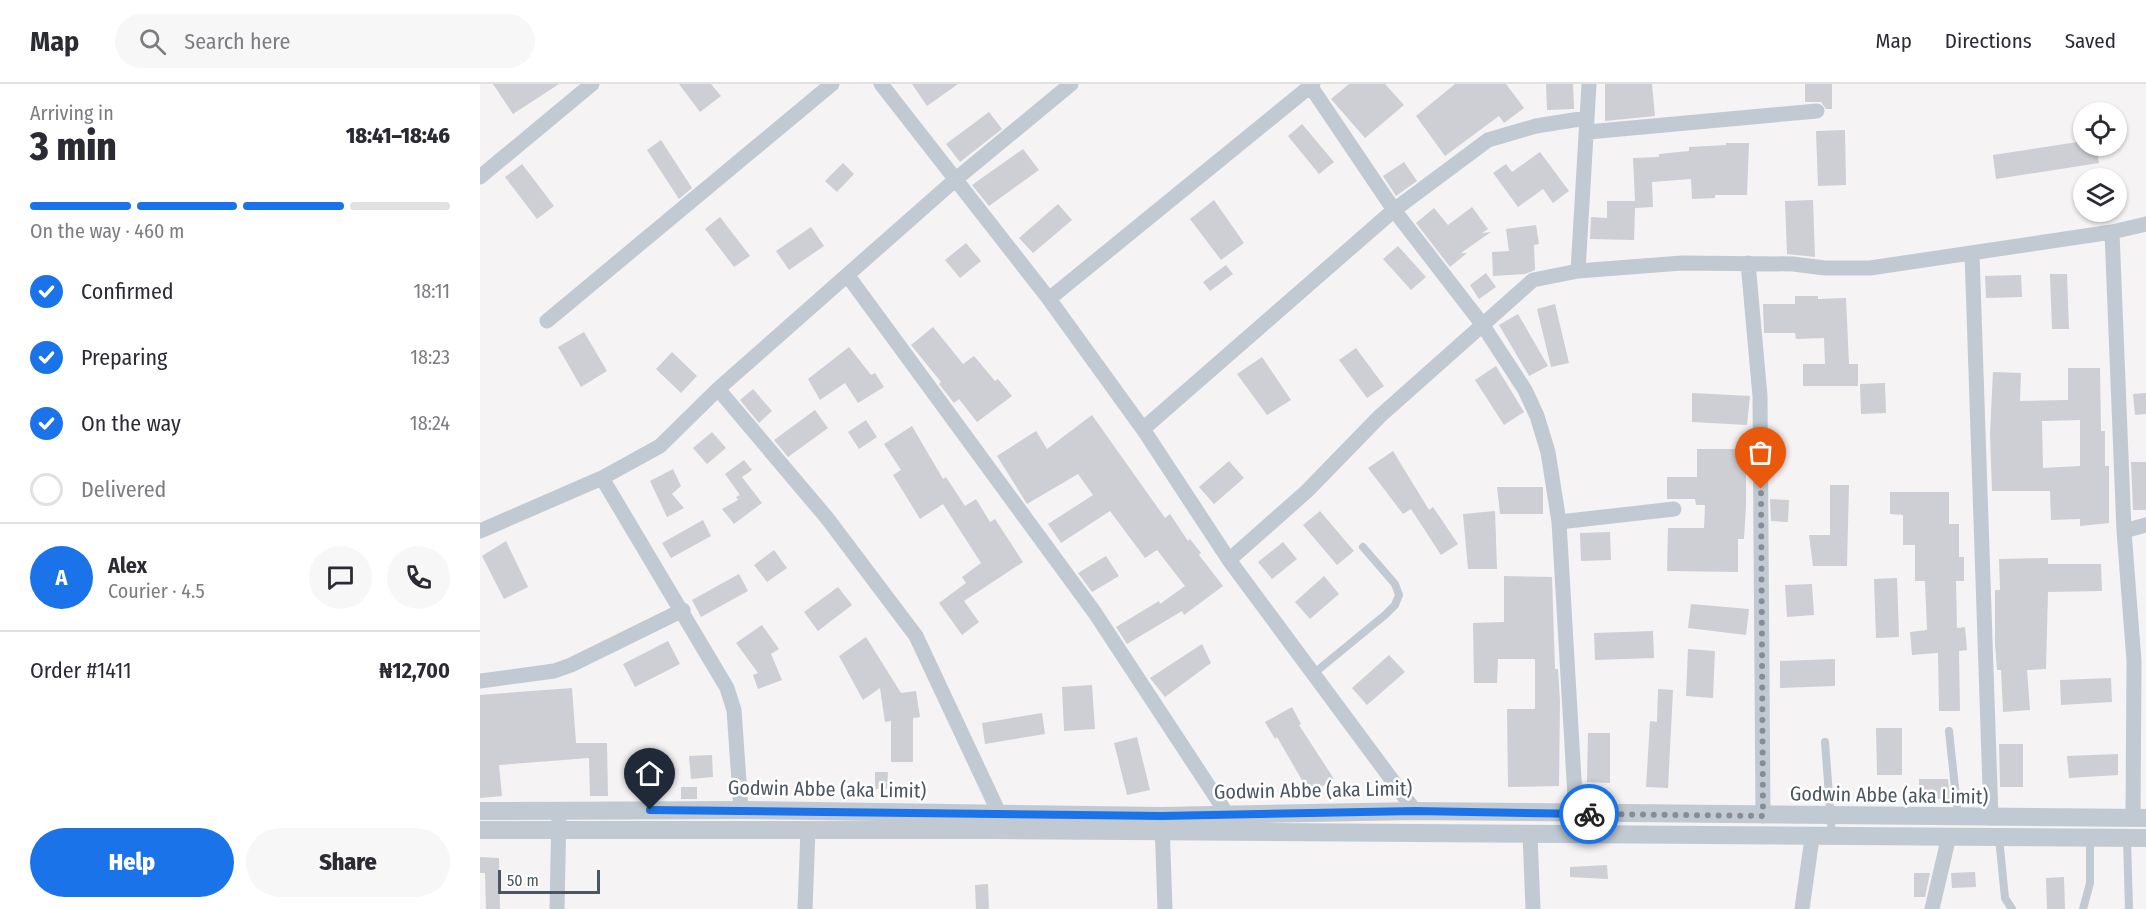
<!DOCTYPE html>
<html lang="en">
<head>
<meta charset="utf-8">
<style>
  :root { --surface:#fff; --page:#f7f7f7; --text:#2b2b33; --muted:#7c7c81; --line:#e1e1e2; --accent:#1a73e8 }
  body { margin:0; font-family:"Fira Sans Condensed",sans-serif; background:var(--page); color:var(--text); height:100vh; display:flex; flex-direction:column; font-size:22px; white-space:nowrap }
  * { box-sizing:border-box; margin:0 }
  p { font-size:20px; color:var(--muted) }
  .icon { flex:none; width:33px; height:33px; fill:none; stroke:currentColor; stroke-width:2; stroke-linecap:round; stroke-linejoin:round }
  .map { position:relative; flex:1; overflow:hidden }
  .sheet { display:flex; flex-direction:column; background:var(--surface); width:480px }
  .sheet>* { flex:none }
  .buttons { position:absolute; left:1593px; top:18px; display:grid; gap:12px }
  .buttons a { display:grid; place-items:center; width:54px; height:54px; border-radius:50%; background:var(--surface); box-shadow:0 2px 4px #0004; font-size:30px }
  .scale { position:absolute; left:18px; bottom:15px; width:102px; box-sizing:border-box; padding-left:6px; border:3px solid #4a5661; border-top:0; font-size:16px; line-height:21px; white-space:nowrap; color:#4a5661; -webkit-text-stroke:4px #fff; paint-order:stroke }
  .pin { position:absolute; display:grid; place-items:center; width:51px; height:51px; color:#fff; margin:-62px -26px; border-radius:50% 50% 50% 0; rotate:-45deg; box-shadow:0 0 6px #0007 }
  .pin .icon { rotate:45deg }
  .courier { position:absolute; display:grid; place-items:center; width:60px; height:60px; margin:-30px; border:4px solid #1a73e8; border-radius:50%; background:#fff; color:#222; box-shadow:0 2px 8px #0007 }
  .summary em { font-style:normal; font-weight:800 }
  .summary div { display:flex; flex-direction:column-reverse }
  .summary { display:flex; align-items:center; justify-content:space-between; height:102px; padding:0 30px }
  h1 { font-size:39px; font-weight:800; line-height:45px }
  .bar { display:grid; grid-template-columns:repeat(4,1fr); gap:9px 6px; align-content:center; height:72px; padding:0 30px }
  .bar i { height:8px; border-radius:4px; background:var(--line) }
  .bar .on { background:var(--accent) }
  .bar p { grid-column:span 4 }
  .line { display:flex; align-items:center; gap:15px; padding:0 30px; border-top:2px solid var(--line) }
  .line div { flex:1 }
  .round { display:grid; place-items:center; flex:none; width:63px; height:63px; border-radius:32px; background:var(--page) }
  ol { padding:0 30px; list-style:none }
  li { display:flex; align-items:center; gap:18px; height:66px }
  li p { margin-inline-start:auto }
  li .icon { padding:6px; border-radius:50%; background:var(--accent); color:#fff; stroke-width:4 }
  li:last-child { color:var(--muted) }
  li i { width:33px; height:33px; border:3px solid var(--line); border-radius:50% }
  .primary-button { display:flex; gap:12px; margin-top:auto; padding:12px 30px }
  .primary-button a { flex:1; height:69px; border-radius:36px; background:var(--accent); color:#fff; font-size:24px; font-weight:800; line-height:69px; text-align:center }
  .primary-button a+a { background:var(--page); color:var(--text) }
  header { display:flex; align-items:center; gap:36px; box-sizing:border-box; height:84px; padding:0 30px; background:var(--surface); border-bottom:2px solid var(--line) }
  header strong { font-size:28px }
  nav { display:flex; gap:33px; margin-inline-start:auto; font-size:21px }
  .search { width:420px; height:54px; background:var(--page); display:flex; align-items:center; gap:15px; box-sizing:border-box; padding:0 21px; border-radius:33px; color:var(--muted); font-size:22px }
  main { display:flex; flex:1; min-height:0 }
  .map>svg:first-child { display:block }
  .building { fill:#cdcfd5; fill-rule:evenodd }
  .lines { fill:none; stroke-linecap:round; stroke-linejoin:round }
  .service { stroke:#c1cad2; stroke-width:8 }
  .minor { stroke:#c1cad2; stroke-width:15 }
  .tertiary { stroke:#c1cad2; stroke-width:18 }
  .done { stroke:#868d94; stroke-width:6; stroke-dasharray:0 10.8 }
  .route { stroke:#1a73e8; stroke-width:8 }
  .labels { text-anchor:middle; stroke-width:5; stroke-linejoin:round; paint-order:stroke }
  .street-label { font-size:20px; fill:#4a5661; stroke:#fff }
</style>
</head>
<body>
<header>
<strong>Map</strong>
<div class="search"><svg class="icon" aria-label="search" viewBox="0 0 24 24"><circle cx="10" cy="10" r="6"/><path d="M15 15l6 6"/></svg>Search here</div>
<nav><a>Map</a><a>Directions</a><a>Saved</a></nav>
</header>
<main>
<section class="sheet">
<div class="summary"><div><h1>3 min</h1><p>Arriving in</p></div><em>18:41–18:46</em></div>
<div class="bar"><i class="on"></i><i class="on"></i><i class="on"></i><i></i><p>On the way · 460 m</p></div>
<ol>
<li><svg class="icon" aria-label="check" viewBox="0 0 24 24"><path d="M5 12l5 5 9-10"/></svg>Confirmed<p>18:11</p></li>
<li><svg class="icon" aria-label="check" viewBox="0 0 24 24"><path d="M5 12l5 5 9-10"/></svg>Preparing<p>18:23</p></li>
<li><svg class="icon" aria-label="check" viewBox="0 0 24 24"><path d="M5 12l5 5 9-10"/></svg>On the way<p>18:24</p></li>
<li><i></i>Delivered</li>
</ol>
<div class="line" style="height:108px"><b class="round" style="background:var(--accent);color:#fff">A</b><div><b>Alex</b><p>Courier · 4.5</p></div><a class="round"><svg class="icon" aria-label="chat" viewBox="0 0 24 24"><path d="M4 5h16v11H9l-5 4z"/></svg></a><a class="round"><svg class="icon" aria-label="phone" viewBox="0 0 24 24"><path d="M5 4h4l2 5-3 2q2 4 5 5l2-3 5 2v4C11 20 4 13 5 4z"/></svg></a></div>
<div class="line" style="height:78px"><div>Order #1411</div><b>₦12,700</b></div>
<div class="primary-button"><a>Help</a><a>Share</a></div>
</section>
<div class="map">
<svg width="1666" height="825" viewBox="0 0 1666 825">
  <rect width="100%" height="100%" fill="#f5f3f3"/>
  <path class="building" d="M 13,0 L 79,0 L 33,30 Z
    M 199,0 L 231,0 L 241,12 L 220,28 Z
    M 432,0 L 478,0 L 447,22 Z
    M 869,0 L 905,0 L 924,21 L 885,54 L 851,15 Z
    M 975,0 L 1026,0 L 1044,24 L 1024,39 L 1019,32 L 965,72 L 936,32 Z
    M 1066,0 L 1093,0 L 1094,25 L 1067,26 Z
    M 1125,0 L 1172,0 L 1175,32 L 1125,37 Z
    M 1325,0 L 1352,0 L 1352,25 L 1346,25 L 1341,18 L 1325,18 Z
    M 509,28 L 522,45 L 480,78 L 466,60 Z
    M 822,40 L 854,78 L 839,90 L 808,52 Z
    M 1365,46 L 1366,101 L 1338,102 L 1336,47 Z
    M 181,56 L 212,104 L 199,115 L 167,66 Z
    M 1604,57 L 1604,62 L 1616,62 L 1619,79 L 1516,95 L 1513,71 Z
    M 1246,59 L 1269,59 L 1267,111 L 1235,111 L 1235,114 L 1212,115 L 1211,95 L 1172,98 L 1173,123 L 1155,124 L 1154,156 L 1110,155 L 1111,133 L 1127,134 L 1127,117 L 1155,117 L 1153,74 L 1179,73 L 1179,70 L 1209,67 L 1209,63 L 1246,61 Z
    M 543,65 L 559,86 L 509,122 L 492,101 Z
    M 1060,68 L 1089,107 L 1073,119 L 1063,105 L 1038,123 L 1013,89 L 1026,80 L 1032,88 Z
    M 924,78 L 937,97 L 916,112 L 903,92 Z
    M 363,79 L 374,90 L 357,108 L 345,97 Z
    M 42,80 L 74,122 L 57,135 L 25,93 Z
    M 734,116 L 764,159 L 741,176 L 710,135 Z
    M 1333,116 L 1335,173 L 1307,170 L 1305,117 Z
    M 578,120 L 592,136 L 553,169 L 539,154 Z
    M 992,123 L 1008,145 L 1002,149 L 1011,148 L 981,169 L 987,169 L 970,183 L 936,139 L 954,124 L 968,141 Z
    M 240,133 L 270,172 L 254,183 L 225,145 Z
    M 1056,141 L 1059,160 L 1054,161 L 1055,186 L 1045,190 L 1013,192 L 1012,168 L 1029,167 L 1026,145 Z
    M 331,143 L 344,162 L 309,186 L 296,167 Z
    M 486,159 L 501,177 L 480,194 L 465,176 Z
    M 918,162 L 946,193 L 931,206 L 903,175 Z
    M 746,181 L 753,190 L 730,207 L 723,198 Z
    M 1006,189 L 1016,203 L 999,215 L 990,201 Z
    M 1570,190 L 1587,190 L 1589,245 L 1572,245 Z
    M 1541,191 L 1542,213 L 1506,214 L 1505,192 Z
    M 1315,212 L 1338,212 L 1338,215 L 1366,214 L 1369,280 L 1378,280 L 1378,302 L 1323,302 L 1323,280 L 1345,280 L 1344,254 L 1316,255 L 1315,249 L 1284,249 L 1283,220 L 1315,220 Z
    M 1075,220 L 1089,279 L 1071,283 L 1057,225 Z
    M 1038,230 L 1068,282 L 1049,292 L 1019,241 Z
    M 453,243 L 483,280 L 494,272 L 515,297 L 518,295 L 532,312 L 497,338 L 479,315 L 474,319 L 459,300 L 461,298 L 431,261 Z
    M 104,248 L 127,287 L 101,303 L 78,263 Z
    M 369,263 L 391,291 L 395,289 L 404,303 L 378,319 L 365,299 L 340,316 L 328,295 Z
    M 876,264 L 904,302 L 887,314 L 859,276 Z
    M 192,268 L 217,292 L 201,309 L 176,285 Z
    M 782,273 L 811,316 L 787,331 L 757,290 Z
    M 1016,282 L 1044,328 L 1024,341 L 995,296 Z
    M 1588,284 L 1620,284 L 1621,347 L 1625,347 L 1625,382 L 1629,382 L 1629,439 L 1600,442 L 1600,435 L 1571,436 L 1570,407 L 1512,407 L 1510,349 L 1513,288 L 1541,289 L 1540,317 L 1588,316 ZM 1600,336 L 1600,382 L 1563,384 L 1562,337 Z
    M 1405,299 L 1406,329 L 1381,330 L 1380,300 Z
    M 273,305 L 292,327 L 279,339 L 260,316 Z
    M 1212,309 L 1270,312 L 1267,341 L 1212,338 Z
    M 1666,309 L 1666,330 L 1655,331 L 1653,310 Z
    M 335,326 L 348,344 L 308,373 L 294,356 Z
    M 612,331 L 685,434 L 690,430 L 708,457 L 710,455 L 721,469 L 719,471 L 743,502 L 704,531 L 702,527 L 647,560 L 636,543 L 679,517 L 680,520 L 705,502 L 677,466 L 665,474 L 630,427 L 581,459 L 568,440 L 613,411 L 598,390 L 547,420 L 517,372 L 556,347 L 567,365 Z
    M 386,336 L 397,353 L 379,365 L 368,348 Z
    M 432,342 L 463,395 L 466,393 L 485,422 L 496,415 L 510,438 L 515,435 L 543,478 L 484,517 L 499,538 L 482,551 L 459,519 L 486,499 L 482,493 L 501,479 L 463,420 L 440,435 L 413,391 L 421,386 L 404,360 Z
    M 232,348 L 246,364 L 227,380 L 213,364 Z
    M 1217,365 L 1266,365 L 1266,421 L 1264,455 L 1258,455 L 1258,488 L 1187,487 L 1188,444 L 1224,444 L 1225,421 L 1216,421 L 1215,415 L 1187,415 L 1187,393 L 1217,393 Z
    M 913,367 L 949,426 L 953,423 L 978,460 L 961,471 L 931,425 L 923,430 L 888,384 Z
    M 264,376 L 272,386 L 262,393 L 282,419 L 254,440 L 242,425 L 258,416 L 256,413 L 260,411 L 245,390 Z
    M 749,377 L 764,394 L 734,420 L 719,403 Z
    M 1651,378 L 1666,378 L 1666,426 L 1653,426 Z
    M 193,385 L 201,402 L 192,410 L 204,424 L 187,433 L 170,397 Z
    M 1350,401 L 1369,401 L 1367,482 L 1333,482 L 1329,451 L 1350,451 Z
    M 1017,403 L 1063,403 L 1063,430 L 1020,430 Z
    M 1410,408 L 1469,408 L 1469,440 L 1479,440 L 1479,473 L 1484,473 L 1484,497 L 1476,497 L 1477,544 L 1485,543 L 1487,566 L 1479,567 L 1480,627 L 1459,627 L 1458,569 L 1432,571 L 1430,548 L 1447,546 L 1445,497 L 1435,497 L 1435,461 L 1423,461 L 1423,431 L 1410,430 Z
    M 1290,415 L 1309,416 L 1308,438 L 1291,437 Z
    M 840,427 L 874,467 L 857,481 L 823,441 Z
    M 1015,427 L 1017,485 L 988,485 L 983,430 Z
    M 223,436 L 231,452 L 191,474 L 182,459 Z
    M 1130,448 L 1131,476 L 1101,477 L 1100,449 Z
    M 26,457 L 48,503 L 24,515 L 2,472 Z
    M 803,458 L 817,475 L 792,495 L 778,478 Z
    M 294,466 L 307,484 L 287,498 L 274,481 Z
    M 626,472 L 639,492 L 612,508 L 598,489 Z
    M 1568,474 L 1568,480 L 1621,480 L 1622,507 L 1568,508 L 1566,585 L 1547,586 L 1550,626 L 1523,628 L 1521,586 L 1517,586 L 1515,560 L 1515,506 L 1520,506 L 1519,475 Z
    M 259,490 L 268,507 L 221,533 L 212,516 Z
    M 844,492 L 859,510 L 830,535 L 815,518 Z
    M 1024,492 L 1072,493 L 1075,585 L 1078,585 L 1080,616 L 1079,702 L 1028,703 L 1027,625 L 1055,625 L 1055,575 L 1018,575 L 1017,599 L 994,599 L 993,539 L 1024,538 Z
    M 1417,494 L 1419,553 L 1396,554 L 1394,495 Z
    M 1332,500 L 1334,531 L 1307,533 L 1305,501 Z
    M 358,503 L 372,521 L 338,547 L 324,528 Z
    M 1211,520 L 1269,525 L 1266,551 L 1208,544 Z
    M 282,541 L 299,565 L 291,570 L 302,596 L 278,605 L 273,591 L 278,589 L 256,559 Z
    M 1173,547 L 1174,574 L 1115,576 L 1114,549 Z
    M 386,553 L 421,609 L 436,607 L 440,633 L 433,634 L 433,678 L 411,678 L 411,637 L 405,638 L 400,604 L 383,616 L 359,572 Z
    M 188,557 L 200,580 L 155,603 L 143,580 Z
    M 722,560 L 731,579 L 685,613 L 670,594 Z
    M 1208,565 L 1235,567 L 1233,614 L 1206,612 Z
    M 909,571 L 925,588 L 887,621 L 872,604 Z
    M 1355,575 L 1355,602 L 1300,604 L 1300,577 Z
    M 1631,594 L 1632,618 L 1581,621 L 1580,596 Z
    M 612,601 L 615,645 L 584,647 L 582,603 Z
    M 92,604 L 96,659 L 127,659 L 128,712 L 110,712 L 109,674 L 19,681 L 22,712 L 0,714 L 0,611 Z
    M 1178,605 L 1193,606 L 1188,704 L 1166,703 L 1170,637 L 1177,638 Z
    M 812,623 L 821,640 L 819,641 L 854,695 L 830,710 L 797,653 L 795,655 L 785,638 Z
    M 562,629 L 565,650 L 505,660 L 502,639 Z
    M 1396,644 L 1422,644 L 1422,691 L 1397,691 Z
    M 1108,649 L 1130,649 L 1130,699 L 1107,698 Z
    M 657,653 L 670,706 L 647,711 L 634,659 Z
    M 1519,660 L 1543,660 L 1543,703 L 1520,703 Z
    M 1638,670 L 1638,691 L 1589,694 L 1587,672 Z
    M 232,671 L 233,693 L 211,695 L 209,672 Z
    M 395,688 L 408,688 L 407,705 L 395,705 Z
    M 1439,695 L 1468,695 L 1470,715 L 1439,715 Z
    M 201,703 L 217,703 L 217,715 L 201,715 Z
    M 0,773 L 19,774 L 20,825 L 6,825 L 5,789 L 0,789 Z
    M 1127,781 L 1128,795 L 1090,793 L 1090,783 Z
    M 1495,788 L 1496,803 L 1472,804 L 1471,789 Z
    M 1434,789 L 1450,789 L 1445,813 L 1434,813 Z
    M 1584,793 L 1585,825 L 1567,825 L 1566,794 Z
    M 508,800 L 509,825 L 496,825 L 495,801 Z"/>
  <g class="lines">
    <path class="service" d="M 833,590 L 905,531 L 915,521 L 919,511 L 915,500 L 883,463
      M 1469,647 L 1478,732
      M 1345,658 L 1352,752
      M 1519,754 L 1525,814 L 1532,825
      M 1647,754 L 1649,825
      M 1603,825 L 1610,799 L 1610,754"/>
    <path class="minor" d="M 401,0 L 569,215 L 663,345 L 749,476 L 935,727
      M 829,0 L 914,126 L 1002,240 L 1045,306 L 1057,332 L 1068,368 L 1079,438 L 1096,730
      M 1108,48 L 1337,27
      M 0,93 L 112,0
      M 1632,148 L 1644,447 L 1654,577 L 1653,734
      M 1492,169 L 1511,734
      M 1268,179 L 1280,312 L 1283,732
      M 1098,187 L 1109,0
      M 368,192 L 615,529 L 747,730
      M 569,215 L 833,0
      M 67,237 L 352,0
      M 238,305 L 347,434 L 436,552 L 519,729
      M 663,345 L 914,126 L 1008,56 L 1056,42 L 1106,34
      M 122,394 L 247,604 L 254,626 L 261,726
      M 1079,438 L 1194,425
      M 0,447 L 122,394 L 180,362 L 238,305 L 476,95 L 591,0
      M 1644,447 L 1666,441
      M 749,476 L 827,407 L 900,332 L 1053,196 L 1098,187 L 1202,179 L 1313,180 L 1345,184 L 1390,184 L 1632,148 L 1666,140
      M 0,597 L 74,587 L 91,581 L 203,526
      M 682,738 L 685,825
      M 1050,750 L 1053,825
      M 77,825 L 79,727
      M 325,825 L 328,746
      M 1322,825 L 1332,754
      M 1452,825 L 1469,752"/>
    <path class="tertiary" d="M 0,727 L 261,726 L 682,732 L 935,727 L 1666,734
      M 0,746 L 515,746 L 1666,754"/>
  </g>
  <g class="lines">
    <path class="done" d="M 1109,730 L 1283,732 L 1281,405"/>
    <path class="route" d="M 170,726 L 682,732 L 935,727 L 1109,730"/>
  </g>
  <g class="labels">
    <g class="street-label">
      <text transform="translate(347 705) rotate(1)" y="7">Godwin Abbe (aka Limit)</text>
      <text transform="translate(833 706) rotate(-1)" y="7">Godwin Abbe (aka Limit)</text>
      <text transform="translate(1409 711) rotate(1)" y="7">Godwin Abbe (aka Limit)</text>
    </g>
  </g>
</svg>
<div class="buttons">
<a><svg class="icon" aria-label="locate" viewBox="0 0 24 24"><circle cx="12" cy="12" r="6"/><path d="M12 2v4M12 18v4M2 12h4M18 12h4"/></svg></a>
<a><svg class="icon" aria-label="layers" viewBox="0 0 24 24"><path d="M12 4l9 5-9 5-9-5zM3 14l9 5 9-5"/></svg></a>
</div>
<div class="scale">50 m</div>
<div class="pin" style="left:1281px;top:405px;background:#ea580c"><svg class="icon" aria-label="bag" viewBox="0 0 24 24"><path d="M5 8h14l-1 12H6zM9 8a3 3 0 0 1 6 0"/></svg></div>
<div class="pin" style="left:170px;top:726px;background:#1f2937"><svg class="icon" aria-label="home" viewBox="0 0 24 24"><path d="M3 11l9-7 9 7M6 9v11h12V9"/></svg></div>
<div class="courier" style="left:1109px;top:730px"><svg class="icon" aria-label="bike" viewBox="0 0 24 24"><circle cx="6" cy="16" r="4"/><circle cx="18" cy="16" r="4"/><path d="M6 16l4-8h5l3 8M10 8l3 8H6M13 5h3"/></svg></div>
</div>
</main>
</body>
</html>
